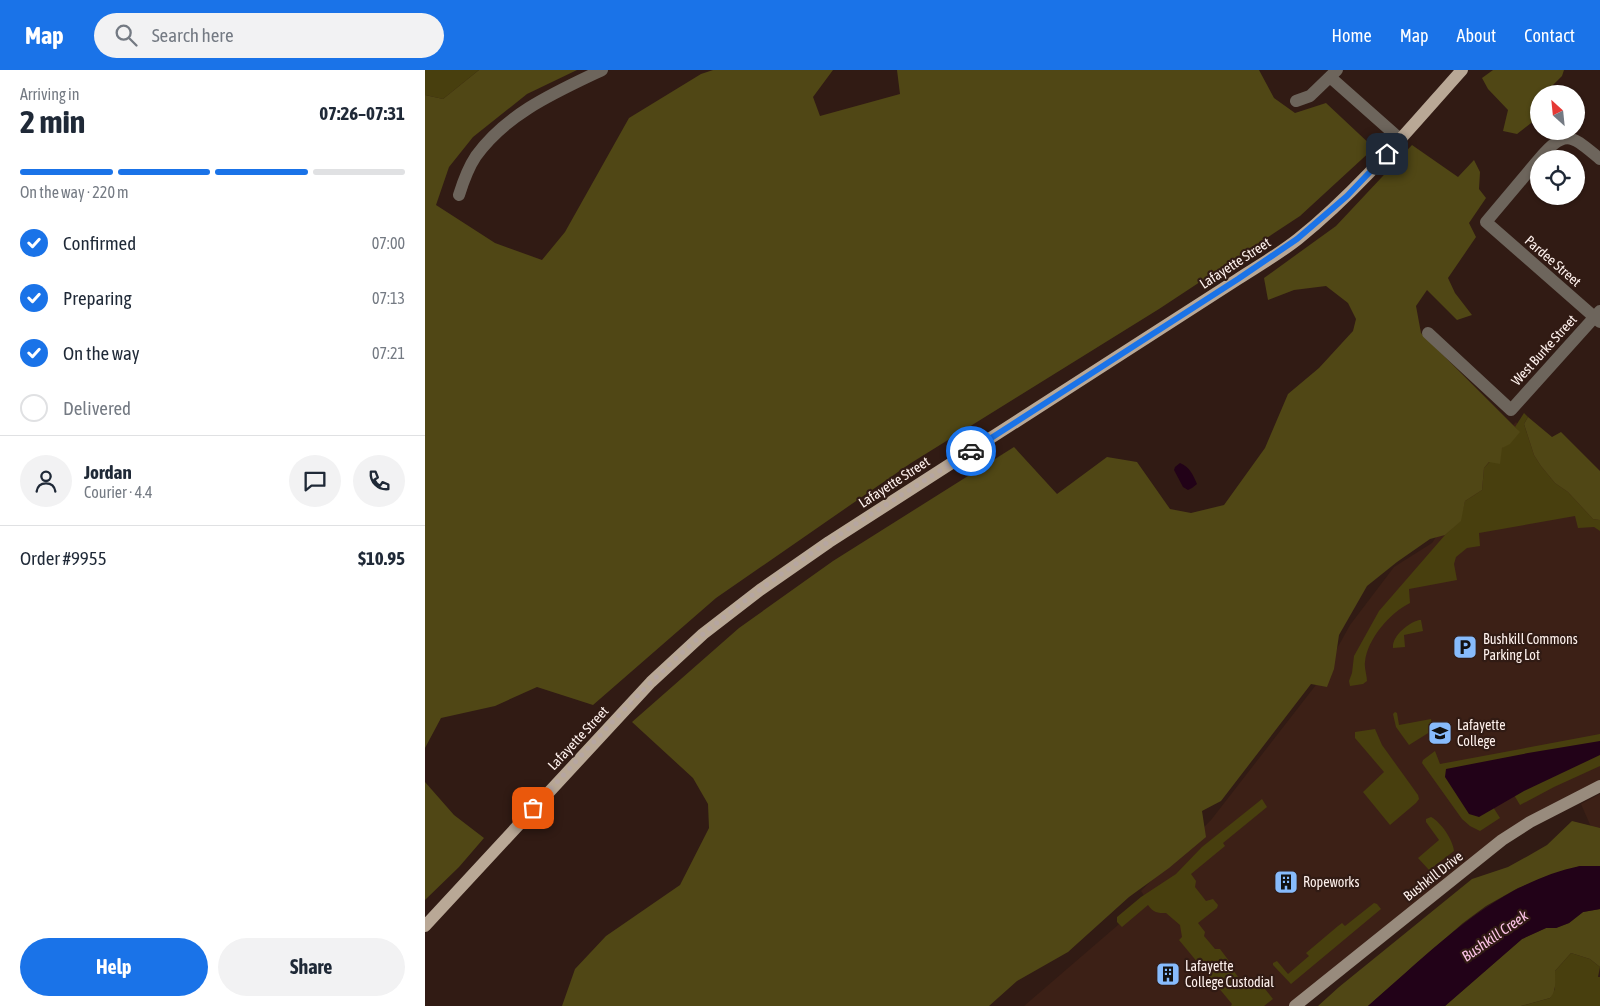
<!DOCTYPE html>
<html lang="en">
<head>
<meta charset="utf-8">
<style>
  :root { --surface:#fff; --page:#f2f2f3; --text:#1f2937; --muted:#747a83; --line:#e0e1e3; --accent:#1a73e8 }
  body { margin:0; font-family:"Asap Condensed",sans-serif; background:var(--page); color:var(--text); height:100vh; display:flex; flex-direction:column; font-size:19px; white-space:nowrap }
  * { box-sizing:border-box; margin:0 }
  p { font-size:16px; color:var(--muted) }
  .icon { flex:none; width:28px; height:28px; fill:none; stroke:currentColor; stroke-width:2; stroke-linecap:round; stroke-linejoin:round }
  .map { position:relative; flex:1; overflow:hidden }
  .sheet { display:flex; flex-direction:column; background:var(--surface); width:425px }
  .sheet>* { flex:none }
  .needle { width:32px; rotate:333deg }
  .fabs { position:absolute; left:1105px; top:15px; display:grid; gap:10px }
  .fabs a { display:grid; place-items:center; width:55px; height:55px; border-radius:50%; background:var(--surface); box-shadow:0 1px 4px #0004; font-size:25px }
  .pin { position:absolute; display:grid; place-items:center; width:42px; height:42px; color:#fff; margin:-21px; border-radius:10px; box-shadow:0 2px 8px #0006 }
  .courier { position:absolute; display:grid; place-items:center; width:50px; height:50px; margin:-25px; border:4px solid #1a73e8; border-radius:50%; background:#fff; color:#222; box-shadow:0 1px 6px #0007 }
  .head em { font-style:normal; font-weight:700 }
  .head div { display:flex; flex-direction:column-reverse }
  .head { display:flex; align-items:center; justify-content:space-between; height:85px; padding:0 20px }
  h1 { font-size:32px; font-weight:700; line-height:38px }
  .bar { display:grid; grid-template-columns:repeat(4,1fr); gap:8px 5px; align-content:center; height:60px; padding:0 20px }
  .bar i { height:6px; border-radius:4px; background:var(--line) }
  .bar .active { background:var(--accent) }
  .bar p { grid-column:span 4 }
  .line { display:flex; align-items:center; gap:12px; padding:0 20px; border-top:1px solid var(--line) }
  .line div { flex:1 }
  .round { display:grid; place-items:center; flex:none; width:52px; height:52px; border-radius:26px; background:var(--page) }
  ol { padding:0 20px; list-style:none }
  li { display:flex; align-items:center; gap:15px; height:55px }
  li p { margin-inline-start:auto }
  li .icon { padding:5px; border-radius:50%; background:var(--accent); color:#fff; stroke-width:4 }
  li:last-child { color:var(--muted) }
  li i { width:28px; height:28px; border:2px solid var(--line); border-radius:50% }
  .action { display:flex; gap:10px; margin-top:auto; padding:10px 20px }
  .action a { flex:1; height:58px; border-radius:30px; background:var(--accent); color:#fff; font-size:20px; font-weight:700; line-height:58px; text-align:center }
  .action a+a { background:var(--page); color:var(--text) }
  header { display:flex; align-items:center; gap:30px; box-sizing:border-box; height:70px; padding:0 25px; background:var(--accent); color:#fff }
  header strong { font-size:24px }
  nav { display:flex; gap:28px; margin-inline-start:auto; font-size:18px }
  .search { width:350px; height:45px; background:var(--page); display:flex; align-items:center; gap:12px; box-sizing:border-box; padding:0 18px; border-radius:28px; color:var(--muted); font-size:19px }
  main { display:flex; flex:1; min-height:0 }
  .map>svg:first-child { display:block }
  .built { fill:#3c2016 }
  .green { fill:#483f0e }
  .forest { fill:#504715 }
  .water { fill:#220218 }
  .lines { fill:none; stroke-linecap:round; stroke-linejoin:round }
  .street { stroke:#6d655c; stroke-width:12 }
  .secondary { stroke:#988b7d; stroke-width:12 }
  .primary { stroke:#b9a896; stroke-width:12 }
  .done { stroke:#b6a6a1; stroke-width:5; stroke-dasharray:0 9 }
  .route { stroke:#1a73e8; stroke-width:6 }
  .labels { text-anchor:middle; stroke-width:4.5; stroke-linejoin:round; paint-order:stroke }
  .street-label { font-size:14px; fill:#fef1ed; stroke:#311b14 }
  .poi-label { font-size:14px; fill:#fef1ed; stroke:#311b14; text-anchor:start }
  .water-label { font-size:15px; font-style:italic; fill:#fdc4e7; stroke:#311b14 }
</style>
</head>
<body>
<header>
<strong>Map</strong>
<div class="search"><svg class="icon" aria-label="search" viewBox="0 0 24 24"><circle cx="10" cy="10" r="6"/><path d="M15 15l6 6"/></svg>Search here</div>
<nav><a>Home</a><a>Map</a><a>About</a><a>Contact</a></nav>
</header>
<main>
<section class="sheet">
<div class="head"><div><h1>2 min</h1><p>Arriving in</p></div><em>07:26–07:31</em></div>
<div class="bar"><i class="active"></i><i class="active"></i><i class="active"></i><i></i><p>On the way · 220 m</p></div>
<ol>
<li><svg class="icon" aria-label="check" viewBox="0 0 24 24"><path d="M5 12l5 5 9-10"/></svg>Confirmed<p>07:00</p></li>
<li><svg class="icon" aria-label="check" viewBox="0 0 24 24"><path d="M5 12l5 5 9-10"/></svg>Preparing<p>07:13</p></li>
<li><svg class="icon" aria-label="check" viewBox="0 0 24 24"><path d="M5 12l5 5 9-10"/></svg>On the way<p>07:21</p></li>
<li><i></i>Delivered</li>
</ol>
<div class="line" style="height:90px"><a class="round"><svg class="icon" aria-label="person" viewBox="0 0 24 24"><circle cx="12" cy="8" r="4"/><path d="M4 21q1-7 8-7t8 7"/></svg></a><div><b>Jordan</b><p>Courier · 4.4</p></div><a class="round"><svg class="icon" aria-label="chat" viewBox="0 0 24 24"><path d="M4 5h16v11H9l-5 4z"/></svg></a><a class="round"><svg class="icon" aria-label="phone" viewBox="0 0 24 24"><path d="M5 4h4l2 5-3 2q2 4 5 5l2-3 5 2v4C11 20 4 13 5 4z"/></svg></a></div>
<div class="line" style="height:65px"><div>Order #9955</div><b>$10.95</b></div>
<div class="action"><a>Help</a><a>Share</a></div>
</section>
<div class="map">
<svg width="1175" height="936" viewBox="0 0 1175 936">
  <rect width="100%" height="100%" fill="#311b14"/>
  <path class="built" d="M 1091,352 L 1172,439 L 1175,439 L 1175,717 L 1105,752 L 870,936 L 599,936 L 722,830 L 716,821 L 786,750 L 894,611 L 925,555 L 969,497 L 1007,473 L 1049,409 L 1061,383 Z
    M 1175,724 L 1175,769 L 1170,766 L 1156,734 Z"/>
  <path class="green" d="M 0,0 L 54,0 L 18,29 L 0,25 Z
    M 1099,343 L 1103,347 L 1099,354 L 1109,385 L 1116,396 L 1130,413 L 1143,422 L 1168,449 L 1175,450 L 1175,461 L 1169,457 L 1153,458 L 1150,446 L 1054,463 L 1055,476 L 1042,478 L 1031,487 L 1029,494 L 1032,510 L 984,519 L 985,533 C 966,542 942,569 940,592 C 939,598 942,605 942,611 L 938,614 L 925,616 L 924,611 L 927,603 L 929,586 L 954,541 L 1020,465 L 1035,451 L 1040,431 L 1057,420 L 1059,398 L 1077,378 L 1094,362 L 1090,357 Z
    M 994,550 L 996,550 L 998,561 L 979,565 L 980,577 L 968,578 C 967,566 983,553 994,550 Z
    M 970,642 L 972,643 L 974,655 L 1006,649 L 1008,660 L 984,675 L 971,657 L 968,644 Z
    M 950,659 L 957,675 L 993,725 L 994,729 L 991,733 L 965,755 L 938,722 L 959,702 L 930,668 L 930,662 Z
    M 1175,664 L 1175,696 L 1129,717 L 1095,735 L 1089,725 L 1068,737 L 1075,748 L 1055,761 L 1045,756 L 1037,749 L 997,693 L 998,690 L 1010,681 L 1015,694 Z
    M 837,729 L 842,737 L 798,773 L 800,776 L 766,804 L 771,811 L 770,817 L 781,831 L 788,829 L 793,835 L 792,838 L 773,853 L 780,862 L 779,866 L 790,879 L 795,879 L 807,895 L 807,899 L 818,913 L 823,914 L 827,911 L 833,910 L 848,929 L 839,936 L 806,936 L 807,934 L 754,870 L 757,867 L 755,855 L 741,843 C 732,843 729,843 723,835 L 697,857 L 692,852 L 692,847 L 716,827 L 751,804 L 777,777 Z
    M 1006,747 C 1016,752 1028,770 1029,781 L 1004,800 L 993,788 L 1014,770 L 1001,752 L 1001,749 Z
    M 949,833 L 952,834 L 956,839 L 866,914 L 848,895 L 848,893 L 852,891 L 863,904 L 884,886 L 881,883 L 913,856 L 917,853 L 920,856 Z
    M 1146,883 L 1165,889 L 1175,897 L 1173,907 L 1175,907 L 1175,936 L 1096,936 L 1125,928 L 1130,919 L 1130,901 Z"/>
  <path class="forest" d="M 54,0 L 152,0 L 102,24 L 48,67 L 24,97 L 11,135 L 70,173 L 117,190 L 140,162 L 204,48 L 276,4 L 288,0 L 408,0 L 388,27 L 395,46 L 475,24 L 472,0 L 834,0 L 849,28 L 870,43 L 901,33 L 949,78 L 875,146 L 734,239 L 486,393 L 291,528 L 168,635 L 112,617 L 70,636 L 16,648 L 0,678 L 0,25 L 18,29 Z
    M 1068,0 L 1139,0 L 1137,6 L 1119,24 L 1114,24 L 1114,29 L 1112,31 L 1114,34 L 1114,47 L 1092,64 L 1078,61 L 1083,40 L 1063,19 L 1057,8 Z
    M 987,75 L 1033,107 L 1049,90 L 1055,102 L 1054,119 L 1061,128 L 1044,153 L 1051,167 L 1023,208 L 1030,223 L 1047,245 L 1032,250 L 1002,220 L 991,236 L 996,263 L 1095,362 L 1085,374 L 1077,378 L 1075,394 L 1064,392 L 1059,398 L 1057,420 L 1040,431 L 1036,451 L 1020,465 L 1005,469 L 972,492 L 942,516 L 914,565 L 909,599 L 902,617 L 886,614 L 796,731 L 777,741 L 781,767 L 744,798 L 704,827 L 643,882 L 592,911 L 564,936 L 137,936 L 150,899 L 181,866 L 255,815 L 284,758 L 283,734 L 268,708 L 207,652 L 314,558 L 408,491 L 589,377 L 632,424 L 682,387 L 712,392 L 745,439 L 766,443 L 799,435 L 840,378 L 863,324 L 894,298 L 928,261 L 931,249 L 923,233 L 901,216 L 869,220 L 843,230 L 839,208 L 911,156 Z
    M 1103,347 L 1127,367 L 1136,362 L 1175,401 L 1175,450 L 1168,449 L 1143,422 L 1130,413 L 1116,396 L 1109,385 L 1099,354 Z
    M 0,712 L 29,745 L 59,768 L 34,797 L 0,830 Z
    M 1147,751 L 1175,758 L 1175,796 L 1155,796 L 1093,818 L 1061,836 L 1038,853 L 943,936 L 893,936 L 914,917 L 1047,809 L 1083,797 L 1103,786 L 1122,775 Z
    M 1175,839 L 1175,897 L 1165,889 L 1146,883 L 1130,901 C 1130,910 1132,921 1125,928 L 1096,936 L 1020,936 L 1097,869 L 1121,858 L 1131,858 L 1144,853 L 1158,842 Z"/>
  <path class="water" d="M 755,393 C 765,397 768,405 772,414 L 767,418 L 763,420 L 758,417 L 749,400 L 750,397 Z
    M 1175,671 L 1175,685 L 1099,721 L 1054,747 L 1044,744 L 1020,707 L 1021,699 L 1103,683 Z
    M 1155,796 L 1175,796 L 1175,839 L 1158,842 L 1144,853 L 1131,858 L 1121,858 L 1097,869 L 1020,936 L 943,936 C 1007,881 1069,814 1155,796 Z"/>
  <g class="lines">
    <path class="street" d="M 905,7 L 975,69
      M 871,31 L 885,26 L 912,0
      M 1114,89 L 1061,152 L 1175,252
      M 1114,89 C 1141,57 1147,66 1175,89
      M 34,125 C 38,112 43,98 51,86 C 82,43 131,22 177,0
      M 1003,263 L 1086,340 L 1175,241"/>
    <path class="secondary" d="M 870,936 L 1077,770 L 1105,752 L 1175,716"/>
    <path class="primary" d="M 0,856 L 226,612 L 278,564 L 335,520 L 404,472 L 813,209 C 833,196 854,184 873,169 C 934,120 985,58 1037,0"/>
  </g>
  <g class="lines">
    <path class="done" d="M 108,738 C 163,679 216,617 277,565 C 360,495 455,439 546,381"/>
    <path class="route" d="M 546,381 L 813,209 L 872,169 L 922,126 L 962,84"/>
  </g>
  <defs>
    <g id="parking-square" transform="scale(1.25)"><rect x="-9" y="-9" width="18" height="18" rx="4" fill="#87bbfc" stroke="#311b14"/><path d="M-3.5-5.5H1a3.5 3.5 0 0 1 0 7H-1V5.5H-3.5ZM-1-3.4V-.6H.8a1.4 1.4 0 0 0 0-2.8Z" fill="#111"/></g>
    <g id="university-square" transform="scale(1.25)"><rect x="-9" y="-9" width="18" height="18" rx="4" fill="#87bbfc" stroke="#311b14"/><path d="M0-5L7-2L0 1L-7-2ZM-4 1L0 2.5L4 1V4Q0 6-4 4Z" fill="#111"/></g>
    <g id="building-square" transform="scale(1.25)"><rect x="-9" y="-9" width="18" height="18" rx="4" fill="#87bbfc" stroke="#311b14"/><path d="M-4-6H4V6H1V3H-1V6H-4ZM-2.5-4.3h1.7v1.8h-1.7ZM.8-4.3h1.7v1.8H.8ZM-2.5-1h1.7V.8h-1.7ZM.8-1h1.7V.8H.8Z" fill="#111"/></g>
  </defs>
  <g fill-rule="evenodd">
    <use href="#parking-square" x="1040" y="577"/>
    <use href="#university-square" x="1015" y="663"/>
    <use href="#building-square" x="861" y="812"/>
    <use href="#building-square" x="743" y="904"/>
  </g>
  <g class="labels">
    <g class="street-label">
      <text transform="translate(1128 191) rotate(41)" y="5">Pardee Street</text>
      <text transform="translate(810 193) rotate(-33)" y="5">Lafayette Street</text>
      <text transform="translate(1119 280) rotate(-48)" y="5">West Burke Street</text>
      <text transform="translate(469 412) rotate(-33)" y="5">Lafayette Street</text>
      <text transform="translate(153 668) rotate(-47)" y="5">Lafayette Street</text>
      <text transform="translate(1008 806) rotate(-38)" y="5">Bushkill Drive</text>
    </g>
    <g class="poi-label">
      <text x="1058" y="574">Bushkill Commons<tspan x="1058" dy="16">Parking Lot</tspan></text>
      <text x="1032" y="660">Lafayette<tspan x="1032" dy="16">College</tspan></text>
      <text x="878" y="817">Ropeworks</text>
      <text x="760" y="901">Lafayette<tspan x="760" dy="16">College Custodial</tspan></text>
    </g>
    <g class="water-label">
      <text transform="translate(1070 866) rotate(-35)" y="5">Bushkill Creek</text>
    </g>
  </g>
</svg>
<div class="fabs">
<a><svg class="needle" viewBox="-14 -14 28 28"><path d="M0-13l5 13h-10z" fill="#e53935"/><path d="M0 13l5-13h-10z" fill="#747a83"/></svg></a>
<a><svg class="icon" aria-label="locate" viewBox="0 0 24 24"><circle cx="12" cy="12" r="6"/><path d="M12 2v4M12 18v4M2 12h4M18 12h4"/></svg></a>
</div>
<div class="pin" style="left:108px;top:738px;background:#ea580c"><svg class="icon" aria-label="bag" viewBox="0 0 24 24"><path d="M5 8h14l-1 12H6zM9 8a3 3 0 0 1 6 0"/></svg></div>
<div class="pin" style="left:962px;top:84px;background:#1f2937"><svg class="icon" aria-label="home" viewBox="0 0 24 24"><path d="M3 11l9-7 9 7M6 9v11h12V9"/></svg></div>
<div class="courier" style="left:546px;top:381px"><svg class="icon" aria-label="car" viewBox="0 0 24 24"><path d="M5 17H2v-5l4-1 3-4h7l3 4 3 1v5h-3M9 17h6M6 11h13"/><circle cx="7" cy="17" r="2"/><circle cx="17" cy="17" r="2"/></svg></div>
</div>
</main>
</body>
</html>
